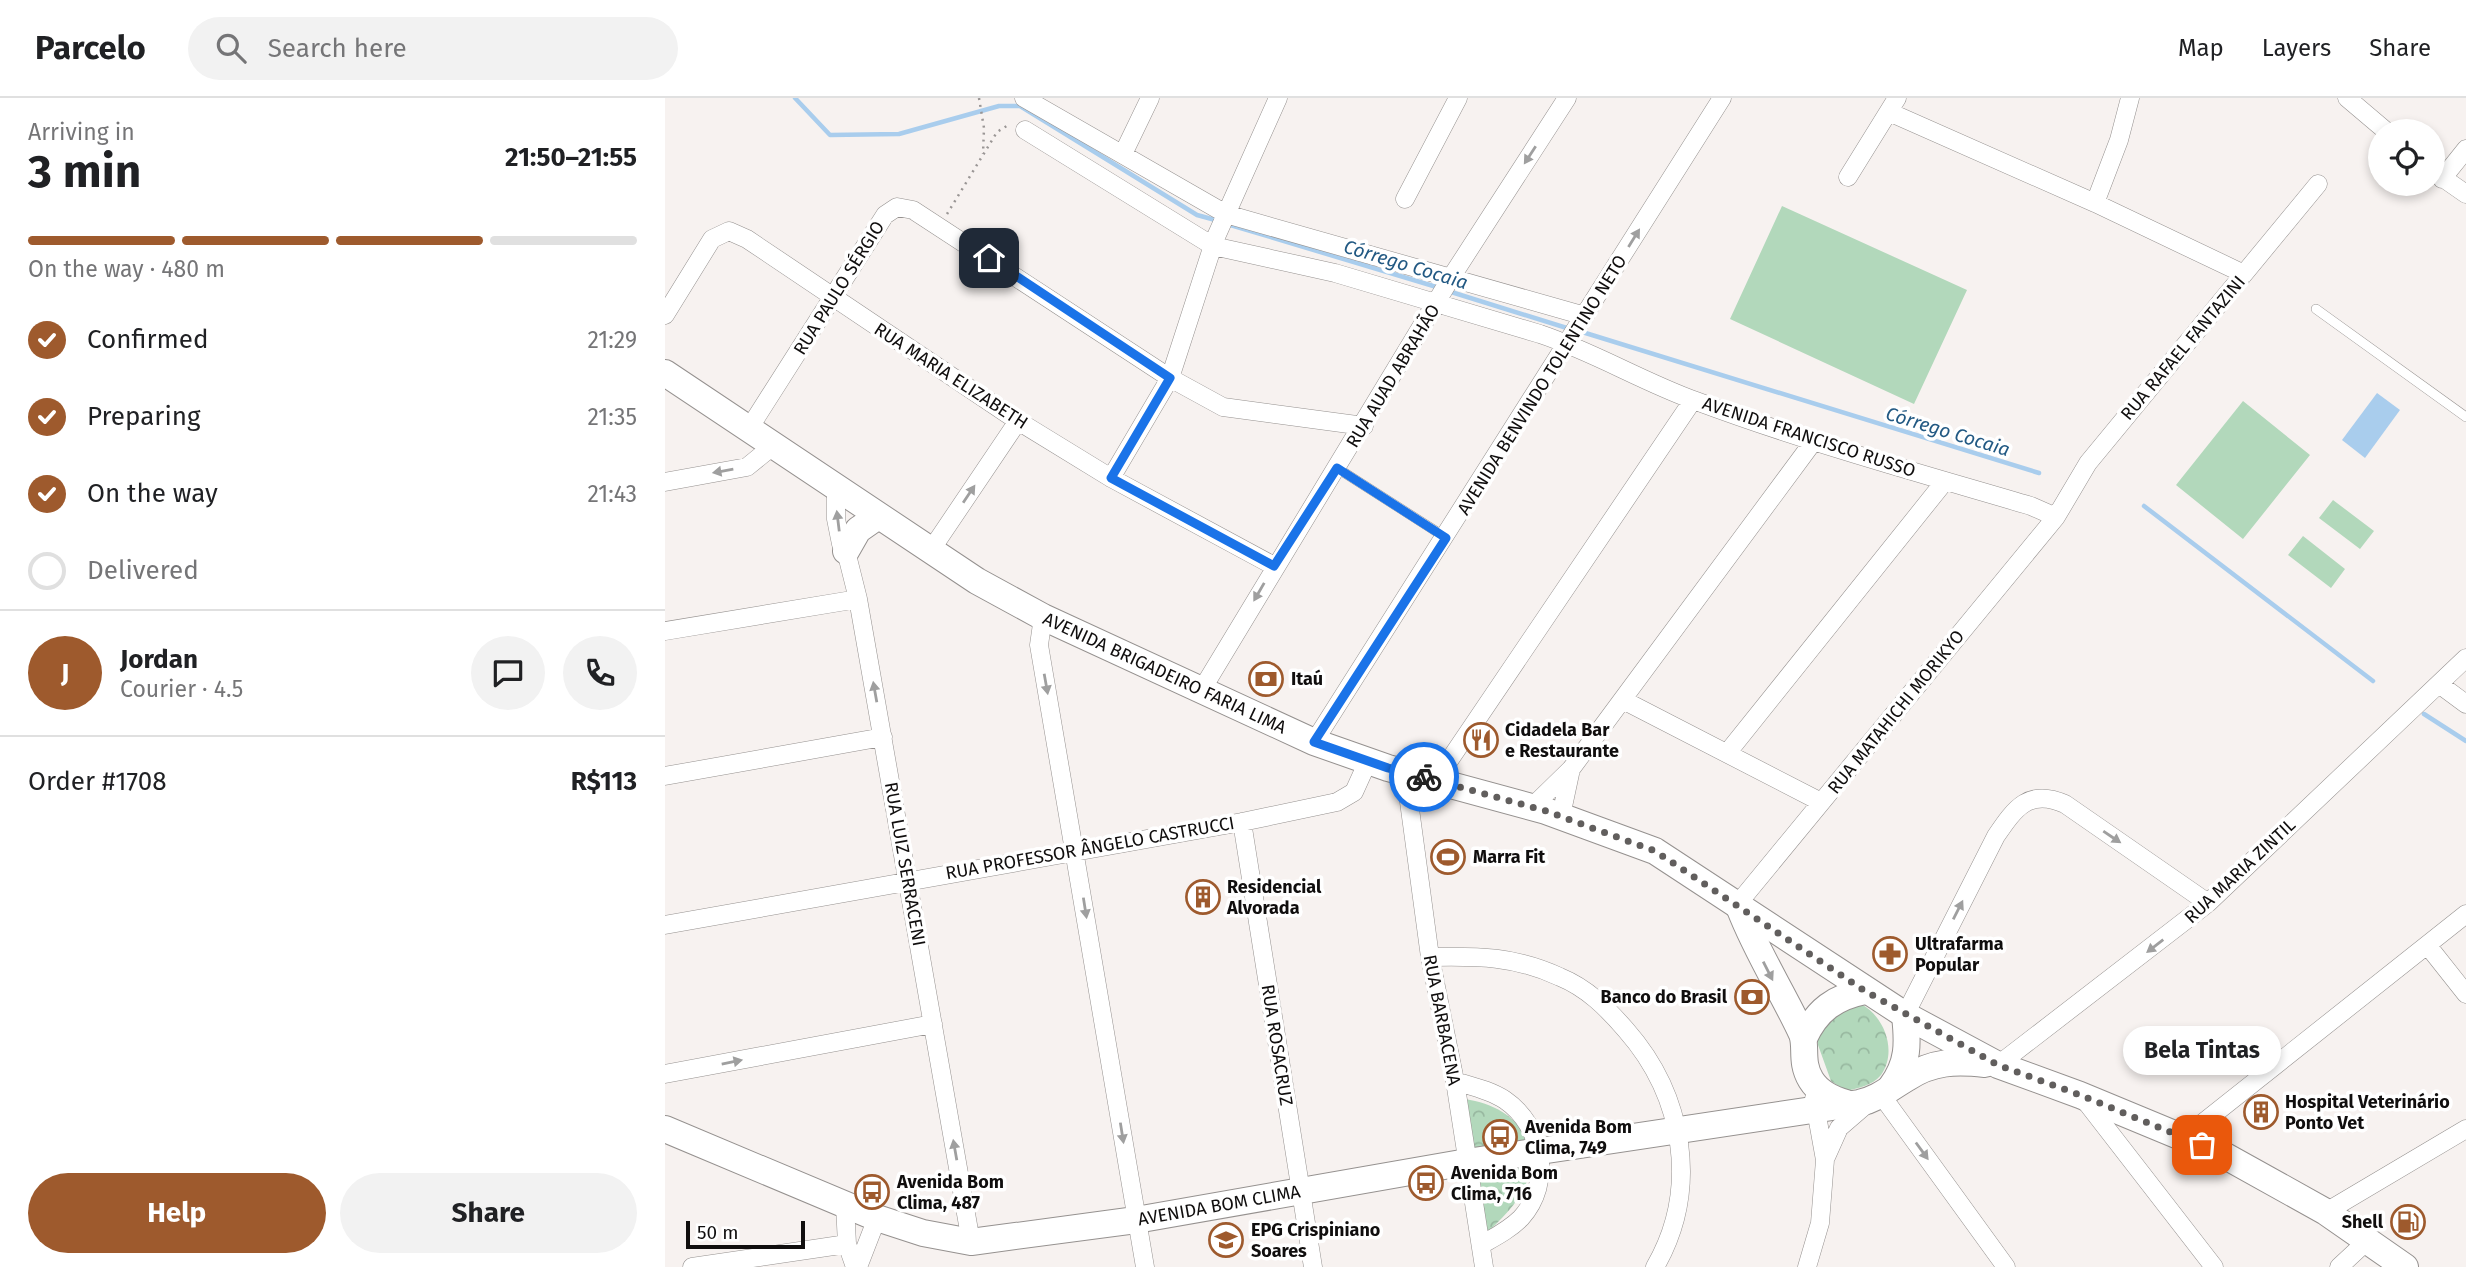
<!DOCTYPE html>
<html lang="en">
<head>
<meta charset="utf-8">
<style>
  :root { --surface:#fff; --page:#f2f2f2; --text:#202124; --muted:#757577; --line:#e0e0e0; --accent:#9e5a2d }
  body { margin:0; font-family:"Fira Sans",sans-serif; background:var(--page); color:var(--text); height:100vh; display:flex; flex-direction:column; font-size:26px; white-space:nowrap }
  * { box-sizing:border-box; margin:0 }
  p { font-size:23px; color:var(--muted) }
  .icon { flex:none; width:38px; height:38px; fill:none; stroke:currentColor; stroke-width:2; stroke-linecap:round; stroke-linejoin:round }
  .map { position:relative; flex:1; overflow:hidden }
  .sheet { display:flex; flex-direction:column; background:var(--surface); width:665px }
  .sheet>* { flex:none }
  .buttons { position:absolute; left:1703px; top:21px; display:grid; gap:14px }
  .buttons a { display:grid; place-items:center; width:77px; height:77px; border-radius:50%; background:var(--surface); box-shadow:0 4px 10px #0003; font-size:35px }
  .scale { position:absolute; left:21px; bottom:18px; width:119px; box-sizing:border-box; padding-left:7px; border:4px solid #100e0e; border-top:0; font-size:19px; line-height:24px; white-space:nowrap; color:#100e0e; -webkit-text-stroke:5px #fff; paint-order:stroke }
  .pin { position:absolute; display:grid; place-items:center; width:60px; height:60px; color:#fff; margin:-30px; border-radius:14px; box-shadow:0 4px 10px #0006 }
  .courier { position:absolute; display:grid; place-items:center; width:70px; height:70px; margin:-35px; border:5px solid #1a73e8; border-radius:50%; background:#fff; color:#222; box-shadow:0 2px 9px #0007 }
  .bubble { position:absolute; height:49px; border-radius:24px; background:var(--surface); box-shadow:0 4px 10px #0003; font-size:23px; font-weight:700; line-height:49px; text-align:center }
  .headline em { font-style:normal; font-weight:700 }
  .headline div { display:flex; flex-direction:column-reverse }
  .headline { display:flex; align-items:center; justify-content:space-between; height:119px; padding:0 28px }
  h1 { font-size:46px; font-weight:700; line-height:52px }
  .bar { display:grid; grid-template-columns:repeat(4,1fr); gap:10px 7px; align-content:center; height:84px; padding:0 28px }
  .bar i { height:9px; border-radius:5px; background:var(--line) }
  .bar .current { background:var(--accent) }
  .bar p { grid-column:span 4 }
  .line { display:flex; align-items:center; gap:18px; padding:0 28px; border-top:2px solid var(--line) }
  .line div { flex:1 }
  .round { display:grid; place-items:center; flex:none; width:74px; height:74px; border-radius:37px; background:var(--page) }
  ol { padding:0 28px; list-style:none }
  li { display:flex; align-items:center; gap:21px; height:77px }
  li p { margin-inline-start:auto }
  li .icon { padding:7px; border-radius:50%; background:var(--accent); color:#fff; stroke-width:4 }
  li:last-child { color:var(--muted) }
  li i { width:38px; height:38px; border:4px solid var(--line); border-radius:50% }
  .action { display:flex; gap:14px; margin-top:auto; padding:14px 28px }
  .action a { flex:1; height:80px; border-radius:42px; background:var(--accent); color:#fff; font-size:28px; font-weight:700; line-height:80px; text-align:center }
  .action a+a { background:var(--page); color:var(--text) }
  header { display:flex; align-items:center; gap:42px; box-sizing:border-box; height:98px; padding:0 35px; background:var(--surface); border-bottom:2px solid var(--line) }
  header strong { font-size:33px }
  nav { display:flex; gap:38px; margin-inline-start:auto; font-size:24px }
  .search { width:490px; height:63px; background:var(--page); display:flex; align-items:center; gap:18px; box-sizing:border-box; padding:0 24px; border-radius:38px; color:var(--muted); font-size:26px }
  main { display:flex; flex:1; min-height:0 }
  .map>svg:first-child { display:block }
  .green { fill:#b2d8bb }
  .park { fill:url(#park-crowns) }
  .water { fill:#a9cded }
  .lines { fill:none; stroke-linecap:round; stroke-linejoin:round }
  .stream { stroke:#a9cded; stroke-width:4.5 }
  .lane-casing { stroke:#95918f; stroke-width:10 }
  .street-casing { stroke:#95918f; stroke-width:19 }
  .secondary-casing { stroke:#95918f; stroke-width:28 }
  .path { stroke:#9a9695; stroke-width:2.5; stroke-dasharray:2 5; stroke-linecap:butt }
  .lane { stroke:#fff; stroke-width:9 }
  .street { stroke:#fff; stroke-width:18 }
  .secondary { stroke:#fff; stroke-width:26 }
  .oneway { fill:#9f9f9f }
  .done { stroke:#615e5d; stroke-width:7; stroke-dasharray:0 12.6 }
  .route { stroke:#1a73e8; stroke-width:9 }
  .labels { text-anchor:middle; stroke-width:7; stroke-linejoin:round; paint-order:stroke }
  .street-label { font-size:18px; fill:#100e0e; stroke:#fff }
  .poi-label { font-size:18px; font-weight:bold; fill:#100e0e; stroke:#fff; text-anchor:start }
  .water-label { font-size:19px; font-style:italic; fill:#225983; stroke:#fff }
</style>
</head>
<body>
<header>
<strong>Parcelo</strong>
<div class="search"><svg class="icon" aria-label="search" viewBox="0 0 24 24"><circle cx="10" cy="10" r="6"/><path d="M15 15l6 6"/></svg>Search here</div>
<nav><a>Map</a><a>Layers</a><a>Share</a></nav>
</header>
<main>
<section class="sheet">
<div class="headline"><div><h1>3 min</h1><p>Arriving in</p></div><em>21:50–21:55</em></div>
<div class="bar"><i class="current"></i><i class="current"></i><i class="current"></i><i></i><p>On the way · 480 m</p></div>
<ol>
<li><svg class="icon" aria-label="check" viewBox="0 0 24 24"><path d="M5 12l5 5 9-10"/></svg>Confirmed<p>21:29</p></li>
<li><svg class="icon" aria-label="check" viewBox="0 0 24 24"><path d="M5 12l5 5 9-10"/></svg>Preparing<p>21:35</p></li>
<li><svg class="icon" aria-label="check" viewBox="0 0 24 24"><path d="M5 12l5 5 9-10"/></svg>On the way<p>21:43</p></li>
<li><i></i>Delivered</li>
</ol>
<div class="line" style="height:126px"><b class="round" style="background:var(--accent);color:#fff">J</b><div><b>Jordan</b><p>Courier · 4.5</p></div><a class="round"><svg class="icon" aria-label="chat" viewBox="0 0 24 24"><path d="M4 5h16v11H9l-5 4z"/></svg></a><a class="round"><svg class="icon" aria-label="phone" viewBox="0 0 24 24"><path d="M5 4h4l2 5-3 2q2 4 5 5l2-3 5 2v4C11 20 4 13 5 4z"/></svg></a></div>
<div class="line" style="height:91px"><div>Order #1708</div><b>R$113</b></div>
<div class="action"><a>Help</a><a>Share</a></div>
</section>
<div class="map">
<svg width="1801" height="1169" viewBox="0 0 1801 1169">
  <defs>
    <pattern id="park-crowns" width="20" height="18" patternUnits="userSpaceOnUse" patternTransform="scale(1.75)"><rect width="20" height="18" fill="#b2d8bb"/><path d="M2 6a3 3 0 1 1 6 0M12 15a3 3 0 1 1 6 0" fill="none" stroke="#98b8a0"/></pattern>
  </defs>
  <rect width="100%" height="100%" fill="#f7f2f0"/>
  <path class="green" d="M 1117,108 L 1302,192 L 1249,306 L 1065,221 Z
    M 1578,303 L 1645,357 L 1578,441 L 1511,387 Z
    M 1668,402 L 1709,433 L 1695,451 L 1654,420 Z
    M 1638,438 L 1680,471 L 1666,490 L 1623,457 Z"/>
  <path class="park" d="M 1196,906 C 1219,918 1233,953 1216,977 C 1207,988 1193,990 1181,993 L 1166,983 L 1153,947 L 1151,929 L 1168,912 Z
    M 800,1001 C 839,1007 871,1030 864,1074 C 861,1099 837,1120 820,1137 Z"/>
  <path class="water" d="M 1712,295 L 1735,312 L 1700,360 L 1677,342 Z"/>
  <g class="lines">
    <path class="stream" d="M 130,0 L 165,37 L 234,36 L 334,8 L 355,8 L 532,117 L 554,123
      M 562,126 L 775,190
      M 783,193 L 905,231
      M 914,233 L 1374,375
      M 1479,408 L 1708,583
      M 1759,616 L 1801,643"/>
    <g class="lane-casing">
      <path id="lane" d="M 1651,211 L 1801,319
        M 672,370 L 780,439"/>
    </g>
    <g class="street-casing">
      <path id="street" d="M 359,0 L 561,116 L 920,218
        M 1682,0 L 1721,33
        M 1224,14 L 1430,105 L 1579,176
        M 360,32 L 548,148 L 670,175 L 875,236 C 929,254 978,284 1031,303 C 1141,344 1254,375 1366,408 L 1391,419
        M 458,56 L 485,0
        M 1768,73 L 1801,96
        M 1183,79 L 1232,0
        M 1777,81 L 1801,51
        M 740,101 L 793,0
        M 1430,105 L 1454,42 L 1465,0
        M 0,217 L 47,141 L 64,133 L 82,141 L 353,323 L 446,380 L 609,468
        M 85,329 L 220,117 L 232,109 L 248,112 L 505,280 L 558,309 L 699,328
        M 446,380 L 505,280 L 550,141 L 613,0
        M 0,384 L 82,369 L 109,347
        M 171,391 L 171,421 L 176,446 L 181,453 L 193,501 L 306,1144
        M 266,452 L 353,323
        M 378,519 L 374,547 L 480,1169
        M 0,533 L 193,501
        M 1774,586 L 1801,606
        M 536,593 L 787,178 L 902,0
        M 958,602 L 1156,704
        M 649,644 L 1057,0
        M 1063,654 L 1280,383
        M 740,674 L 765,859 L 790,983 L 819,1169
        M 0,678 L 218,639
        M 771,682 L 1028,302
        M 867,709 L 906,671 L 1148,344
        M 896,718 L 906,671
        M 577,724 L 648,1169
        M 1071,808 L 1391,419 L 1423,365 L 1653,86
        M 0,827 L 577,724 L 672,704 L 689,694 L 703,663
        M 1763,848 L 1801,896
        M 765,859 C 813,858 850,858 895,879 C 922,890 942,910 961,932 C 1019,998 1035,1091 990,1169
        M 1240,917 L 1331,738 C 1350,710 1364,690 1400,706 L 1543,805
        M 1333,967 L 1543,805 L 1801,560
        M 0,976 L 268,926
        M 790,983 C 806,988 825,992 840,1002 C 878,1028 888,1085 856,1120 C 844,1132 830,1139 816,1147
        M 1217,998 L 1341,1169
        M 1418,1000 L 1549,1169
        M 1520,1039 L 1801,816
        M 1161,1059 L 1174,1030 L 1203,1005
        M 180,1107 L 182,1146 L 190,1169
        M 1661,1114 L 1801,1031
        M 27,1169 L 182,1146
        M 193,1169 L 212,1120
        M 1142,1169 L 1155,1125 L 1160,1062 L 1149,1001
        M 1674,1169 L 1703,1142"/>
    </g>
    <g class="secondary-casing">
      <g id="secondary">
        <path id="s1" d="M 0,275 L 312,483 L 378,519 L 649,644 L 723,670 L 881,713 L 990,753 L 1240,917 L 1333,967 L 1415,997 L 1555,1055 L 1661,1114 L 1740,1169"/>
        <path d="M 181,453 L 193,432 L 213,418"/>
        <path d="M 1075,811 C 1092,855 1117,893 1137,936 C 1142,949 1135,964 1146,982 C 1154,995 1167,1001 1181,1005"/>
        <path d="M 1139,940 C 1152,912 1170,899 1200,893"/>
        <path d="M 1226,989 C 1244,965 1243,945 1240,917"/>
        <path id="s2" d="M 0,1031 L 212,1120 L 258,1135 L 306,1144 L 471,1122 L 802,1064 L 1194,1005 C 1213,1001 1225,990 1242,980 C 1268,963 1291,963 1320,966"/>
      </g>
    </g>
    <path class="path" d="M 314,0 L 319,30 L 318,56
      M 282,116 L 332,34 L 345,26"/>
    <use href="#lane" class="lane"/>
    <use href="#street" class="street"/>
    <use href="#secondary" class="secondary"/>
  </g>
  <defs><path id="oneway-solid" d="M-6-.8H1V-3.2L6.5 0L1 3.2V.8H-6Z" transform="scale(1.75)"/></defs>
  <g class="oneway">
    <use href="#oneway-solid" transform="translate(865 57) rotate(123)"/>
    <use href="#oneway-solid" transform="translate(969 140) rotate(-58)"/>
    <use href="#oneway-solid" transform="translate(58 373) rotate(170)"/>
    <use href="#oneway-solid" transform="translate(304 396) rotate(-56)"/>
    <use href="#oneway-solid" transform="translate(173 423) rotate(-97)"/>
    <use href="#oneway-solid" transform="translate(594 494) rotate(120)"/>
    <use href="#oneway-solid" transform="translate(381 586) rotate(80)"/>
    <use href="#oneway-solid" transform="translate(210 594) rotate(-100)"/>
    <use href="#oneway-solid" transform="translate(1447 739) rotate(34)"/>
    <use href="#oneway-solid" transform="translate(420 810) rotate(81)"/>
    <use href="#oneway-solid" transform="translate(1293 812) rotate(-63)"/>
    <use href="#oneway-solid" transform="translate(1490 848) rotate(142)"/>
    <use href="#oneway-solid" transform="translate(1103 873) rotate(63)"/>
    <use href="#oneway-solid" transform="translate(67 964) rotate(-11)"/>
    <use href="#oneway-solid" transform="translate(457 1035) rotate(81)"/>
    <use href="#oneway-solid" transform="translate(290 1052) rotate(-100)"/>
    <use href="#oneway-solid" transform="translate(1257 1053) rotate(54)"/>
  </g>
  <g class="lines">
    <path class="done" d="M 759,679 L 881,713 L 990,753 L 1200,893 L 1333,967 L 1415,997 L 1537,1047"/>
    <path class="route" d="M 324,160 L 505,280 L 446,380 L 609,468 L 672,370 L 781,440 L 649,644 L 723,670 L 759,679"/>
  </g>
  <defs>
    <g id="bank-ring" transform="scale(1.75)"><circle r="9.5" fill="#fff" stroke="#9e5a2d" stroke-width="1.5"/><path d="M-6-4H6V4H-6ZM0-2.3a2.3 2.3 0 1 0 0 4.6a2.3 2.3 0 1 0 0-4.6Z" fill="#9e5a2d"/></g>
    <g id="restaurant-ring" transform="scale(1.75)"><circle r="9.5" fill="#fff" stroke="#9e5a2d" stroke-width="1.5"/><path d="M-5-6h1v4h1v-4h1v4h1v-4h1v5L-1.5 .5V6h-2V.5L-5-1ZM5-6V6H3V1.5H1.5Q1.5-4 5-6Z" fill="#9e5a2d"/></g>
    <g id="stadium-ring" transform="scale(1.75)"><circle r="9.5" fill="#fff" stroke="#9e5a2d" stroke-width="1.5"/><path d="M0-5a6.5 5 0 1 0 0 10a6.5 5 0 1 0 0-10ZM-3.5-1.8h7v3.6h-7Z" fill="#9e5a2d"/></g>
    <g id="building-ring" transform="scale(1.75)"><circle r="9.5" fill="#fff" stroke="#9e5a2d" stroke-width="1.5"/><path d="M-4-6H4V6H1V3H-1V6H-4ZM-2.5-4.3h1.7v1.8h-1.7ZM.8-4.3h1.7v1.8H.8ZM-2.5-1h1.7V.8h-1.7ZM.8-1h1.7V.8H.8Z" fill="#9e5a2d"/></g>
    <g id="pharmacy-ring" transform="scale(1.75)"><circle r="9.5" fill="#fff" stroke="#9e5a2d" stroke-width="1.5"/><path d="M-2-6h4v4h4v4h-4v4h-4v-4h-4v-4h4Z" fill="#9e5a2d"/></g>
    <g id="bus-ring" transform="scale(1.75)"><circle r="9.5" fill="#fff" stroke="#9e5a2d" stroke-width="1.5"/><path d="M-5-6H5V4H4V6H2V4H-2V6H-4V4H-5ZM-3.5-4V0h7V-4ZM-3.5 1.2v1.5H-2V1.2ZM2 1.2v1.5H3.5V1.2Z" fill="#9e5a2d"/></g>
    <g id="fuel-ring" transform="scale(1.75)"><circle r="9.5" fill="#fff" stroke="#9e5a2d" stroke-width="1.5"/><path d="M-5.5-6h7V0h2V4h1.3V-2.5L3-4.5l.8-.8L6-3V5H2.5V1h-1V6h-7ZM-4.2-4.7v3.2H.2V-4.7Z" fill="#9e5a2d"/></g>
    <g id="school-ring" transform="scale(1.75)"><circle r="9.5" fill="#fff" stroke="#9e5a2d" stroke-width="1.5"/><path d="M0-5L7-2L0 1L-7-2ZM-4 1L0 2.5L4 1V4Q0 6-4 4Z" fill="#9e5a2d"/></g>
  </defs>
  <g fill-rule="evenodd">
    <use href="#bank-ring" x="601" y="581"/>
    <use href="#restaurant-ring" x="816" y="642"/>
    <use href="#stadium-ring" x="783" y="759"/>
    <use href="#building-ring" x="538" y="799"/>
    <use href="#pharmacy-ring" x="1225" y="856"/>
    <use href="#bank-ring" x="1087" y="899"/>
    <use href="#building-ring" x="1596" y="1014"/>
    <use href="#bus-ring" x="835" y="1039"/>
    <use href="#bus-ring" x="761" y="1085"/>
    <use href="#bus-ring" x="207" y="1094"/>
    <use href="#fuel-ring" x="1743" y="1124"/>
    <use href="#school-ring" x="561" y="1142"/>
  </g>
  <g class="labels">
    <g class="street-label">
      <text transform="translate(174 190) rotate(-58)" y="6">RUA PAULO SÉRGIO</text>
      <text transform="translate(1518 250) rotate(-50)" y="6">RUA RAFAEL FANTAZINI</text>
      <text transform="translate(286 278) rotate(33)" y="6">RUA MARIA ELIZABETH</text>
      <text transform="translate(728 278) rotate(-59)" y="6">RUA AUAD ABRAHÃO</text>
      <text transform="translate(877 287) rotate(-58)" y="6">AVENIDA BENVINDO TOLENTINO NETO</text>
      <text transform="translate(1144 339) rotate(18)" y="6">AVENIDA FRANCISCO RUSSO</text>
      <text dy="6" stroke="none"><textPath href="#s1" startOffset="584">AVENIDA BRIGADEIRO FARIA LIMA</textPath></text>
      <text transform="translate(1231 614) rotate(-51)" y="6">RUA MATAHICHI MORIKYO</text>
      <text transform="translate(425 750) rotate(-10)" y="6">RUA PROFESSOR ÂNGELO CASTRUCCI</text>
      <text transform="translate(240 766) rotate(80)" y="6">RUA LUIZ SERRACENI</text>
      <text transform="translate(1575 773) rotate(-43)" y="6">RUA MARIA ZINTIL</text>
      <text transform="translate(777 922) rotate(79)" y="6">RUA BARBACENA</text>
      <text transform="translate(612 947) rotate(81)" y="6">RUA ROSACRUZ</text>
      <text dy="6" stroke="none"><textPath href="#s2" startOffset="578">AVENIDA BOM CLIMA</textPath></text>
    </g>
    <g class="poi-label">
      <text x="626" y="587">Itaú</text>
      <text x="840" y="638">Cidadela Bar<tspan x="840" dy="21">e Restaurante</tspan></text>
      <text x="808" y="765">Marra Fit</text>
      <text x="562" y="795">Residencial<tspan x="562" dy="21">Alvorada</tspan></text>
      <text x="1250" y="852">Ultrafarma<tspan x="1250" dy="21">Popular</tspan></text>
      <text x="1062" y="905" text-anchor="end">Banco do Brasil</text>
      <text x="1620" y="1010">Hospital Veterinário<tspan x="1620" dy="21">Ponto Vet</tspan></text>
      <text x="860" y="1035">Avenida Bom<tspan x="860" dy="21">Clima, 749</tspan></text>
      <text x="786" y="1081">Avenida Bom<tspan x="786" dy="21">Clima, 716</tspan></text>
      <text x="232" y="1090">Avenida Bom<tspan x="232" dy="21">Clima, 487</tspan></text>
      <text x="1718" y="1130" text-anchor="end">Shell</text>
      <text x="586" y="1138">EPG Crispiniano<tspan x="586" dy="21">Soares</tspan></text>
    </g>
    <g class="water-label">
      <text transform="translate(741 166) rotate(17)" y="7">Córrego Cocaia</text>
      <text transform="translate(1283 333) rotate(17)" y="7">Córrego Cocaia</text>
    </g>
  </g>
</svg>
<div class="buttons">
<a><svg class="icon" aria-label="locate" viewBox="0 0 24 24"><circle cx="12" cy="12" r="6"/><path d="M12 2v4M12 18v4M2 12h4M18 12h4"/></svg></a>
</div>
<div class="scale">50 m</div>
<div class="pin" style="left:1537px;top:1047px;background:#ea580c"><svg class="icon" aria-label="bag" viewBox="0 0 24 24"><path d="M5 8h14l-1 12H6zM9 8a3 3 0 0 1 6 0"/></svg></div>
<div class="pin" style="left:324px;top:160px;background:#1f2937"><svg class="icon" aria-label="home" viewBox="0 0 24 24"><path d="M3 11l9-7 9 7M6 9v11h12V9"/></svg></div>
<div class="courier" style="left:759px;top:679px"><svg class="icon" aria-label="bike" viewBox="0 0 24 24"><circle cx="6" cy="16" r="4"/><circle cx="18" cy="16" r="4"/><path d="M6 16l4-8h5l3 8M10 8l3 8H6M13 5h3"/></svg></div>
<div class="bubble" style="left:1458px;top:928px;width:158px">Bela Tintas</div>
</div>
</main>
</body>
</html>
